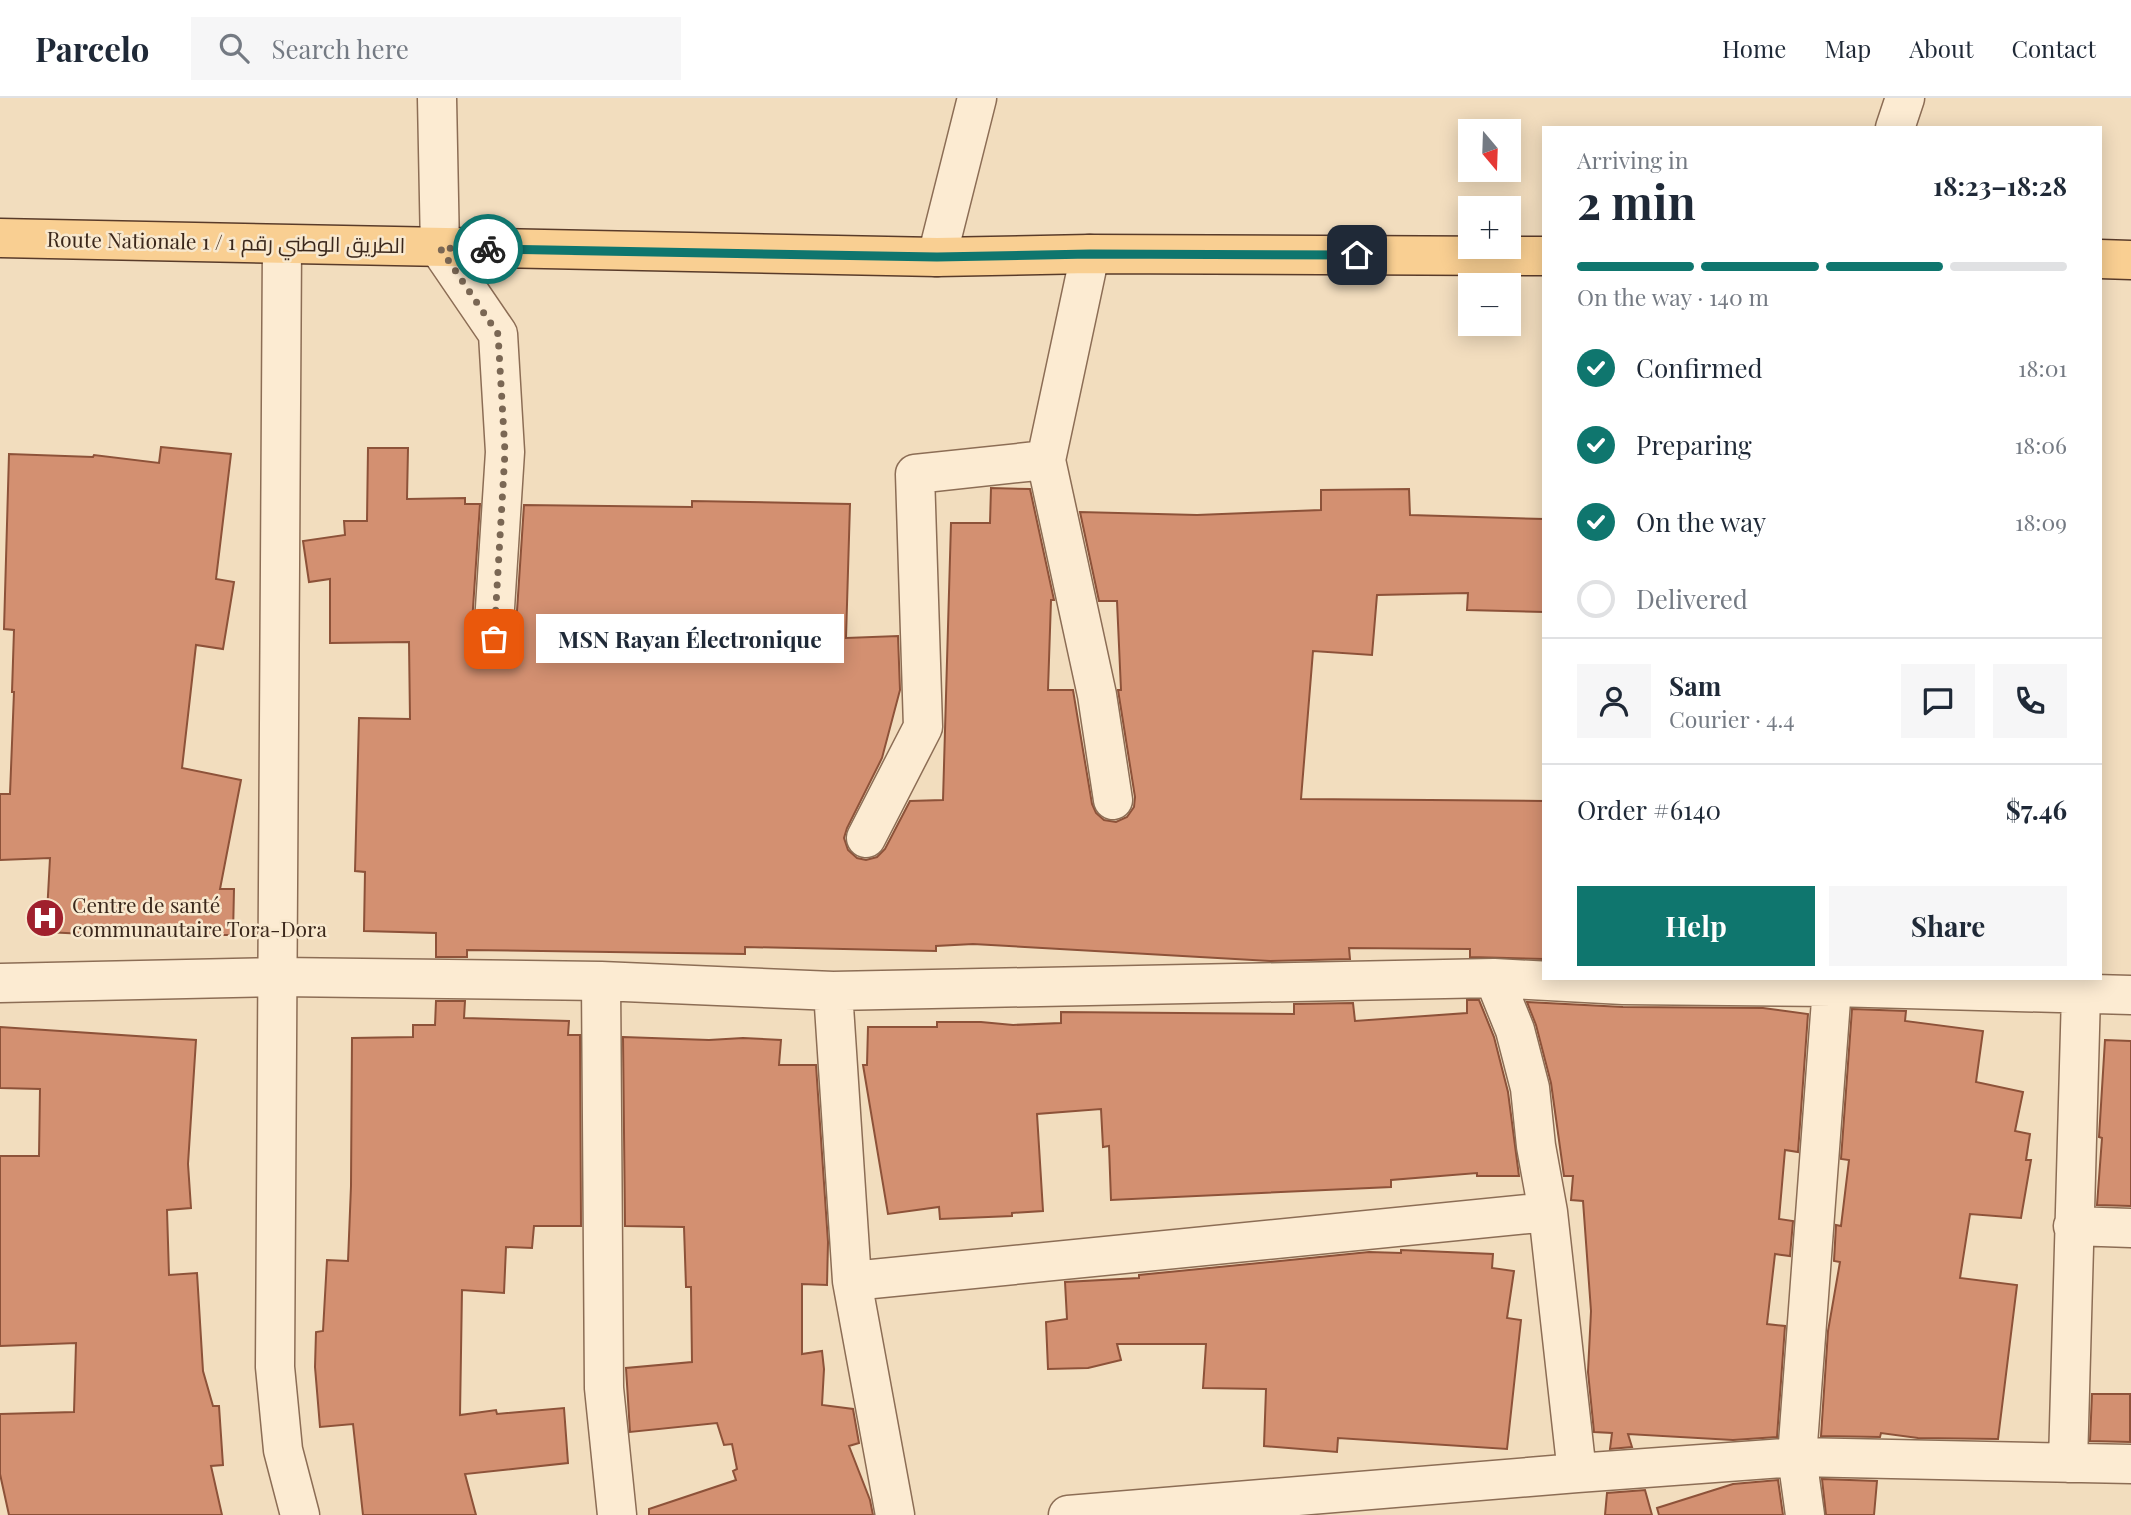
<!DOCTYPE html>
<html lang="en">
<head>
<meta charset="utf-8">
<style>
  :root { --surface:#fff; --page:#f6f6f7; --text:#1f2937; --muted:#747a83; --line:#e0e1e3; --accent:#0f766e }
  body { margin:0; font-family:"Playfair Display",Cairo,serif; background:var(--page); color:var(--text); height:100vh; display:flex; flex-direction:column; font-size:26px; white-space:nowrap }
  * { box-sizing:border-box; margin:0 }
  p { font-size:23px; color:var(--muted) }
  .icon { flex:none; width:38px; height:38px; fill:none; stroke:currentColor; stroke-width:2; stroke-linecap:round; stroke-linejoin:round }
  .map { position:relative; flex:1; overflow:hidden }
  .sheet { position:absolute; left:1542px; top:28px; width:560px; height:854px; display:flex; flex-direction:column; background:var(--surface); border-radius:0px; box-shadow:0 4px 18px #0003 }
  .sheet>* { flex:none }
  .needle { width:46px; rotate:161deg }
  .tools { position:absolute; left:1458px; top:21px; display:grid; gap:14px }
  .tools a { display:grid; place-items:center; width:63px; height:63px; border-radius:0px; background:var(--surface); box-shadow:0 4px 18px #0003; font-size:35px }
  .pin { position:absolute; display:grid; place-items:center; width:60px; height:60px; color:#fff; margin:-30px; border-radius:14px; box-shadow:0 4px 10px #0006 }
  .courier { position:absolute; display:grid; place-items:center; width:70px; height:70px; margin:-35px; border:5px solid #0f766e; border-radius:50%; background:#fff; color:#222; box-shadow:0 2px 9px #0007 }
  .bubble { position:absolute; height:49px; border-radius:0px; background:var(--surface); box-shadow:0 4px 18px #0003; font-size:23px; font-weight:700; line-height:49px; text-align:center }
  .head em { font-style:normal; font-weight:700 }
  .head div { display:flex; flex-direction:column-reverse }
  .head { display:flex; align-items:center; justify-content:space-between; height:119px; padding:0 35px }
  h1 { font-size:46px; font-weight:700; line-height:52px }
  .bar { display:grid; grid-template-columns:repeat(4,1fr); gap:10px 7px; align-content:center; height:84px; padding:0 35px }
  .bar i { height:9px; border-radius:5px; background:var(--line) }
  .bar .current { background:var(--accent) }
  .bar p { grid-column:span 4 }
  .line { display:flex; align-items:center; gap:18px; padding:0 35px; border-top:2px solid var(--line) }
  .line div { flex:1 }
  .round { display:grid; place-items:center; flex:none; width:74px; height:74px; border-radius:0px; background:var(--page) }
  ol { padding:0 35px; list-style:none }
  li { display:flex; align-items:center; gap:21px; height:77px }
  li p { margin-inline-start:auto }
  li .icon { padding:7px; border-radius:50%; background:var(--accent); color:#fff; stroke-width:4 }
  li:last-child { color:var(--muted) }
  li i { width:38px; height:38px; border:4px solid var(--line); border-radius:50% }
  .cta { display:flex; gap:14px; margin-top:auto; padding:14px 35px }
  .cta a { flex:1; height:80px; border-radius:0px; background:var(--accent); color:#fff; font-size:28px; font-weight:700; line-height:80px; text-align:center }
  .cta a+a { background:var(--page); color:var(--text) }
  header { display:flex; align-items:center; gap:42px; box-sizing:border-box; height:98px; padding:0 35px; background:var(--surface); border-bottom:2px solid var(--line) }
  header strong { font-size:33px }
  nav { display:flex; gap:38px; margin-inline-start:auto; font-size:24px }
  .search { width:490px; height:63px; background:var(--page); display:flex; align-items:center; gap:18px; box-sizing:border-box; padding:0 24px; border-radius:0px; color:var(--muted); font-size:26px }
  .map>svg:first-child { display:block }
  .building { fill:#d39071; stroke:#8d5239; stroke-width:2 }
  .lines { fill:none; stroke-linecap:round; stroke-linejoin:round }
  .minor-casing { stroke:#8c6d55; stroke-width:41 }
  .major-casing { stroke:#593b2a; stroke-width:41 }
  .minor { stroke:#fcebd2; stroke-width:38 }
  .major { stroke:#f9cf92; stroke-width:38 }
  .done { stroke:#7a6754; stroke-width:7; stroke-dasharray:0 12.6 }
  .route { stroke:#0f766e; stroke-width:9 }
  .labels { text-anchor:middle; stroke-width:5; stroke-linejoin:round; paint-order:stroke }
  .street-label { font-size:21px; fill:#3a271b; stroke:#f8e8ce }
  .poi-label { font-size:21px; fill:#3a271b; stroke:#f8e8ce; text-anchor:start }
</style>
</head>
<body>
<header>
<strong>Parcelo</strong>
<div class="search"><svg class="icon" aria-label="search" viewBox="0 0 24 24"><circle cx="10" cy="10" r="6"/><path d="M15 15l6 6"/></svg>Search here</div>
<nav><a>Home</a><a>Map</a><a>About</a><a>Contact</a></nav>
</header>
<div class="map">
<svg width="2131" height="1417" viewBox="0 0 2131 1417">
  <rect width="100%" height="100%" fill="#f2ddbe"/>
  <path class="building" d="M 161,349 L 231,356 L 216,481 L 234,484 L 223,551 L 196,547 L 182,670 L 241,682 L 220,791 L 234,791 L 233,837 L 166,837 L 166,840 L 46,834 L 50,760 L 0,762 L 0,696 L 10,696 L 14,594 L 12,594 L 14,532 L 4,531 L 9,356 L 93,359 L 94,357 L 159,365 Z
    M 368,350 L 408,350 L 407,401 L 465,400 L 465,406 L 480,406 L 471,540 L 474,551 L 480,559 L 491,563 L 503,560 L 511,554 L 515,543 L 524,407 L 692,409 L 692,403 L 850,406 L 846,540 L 898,538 L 900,592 L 882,660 L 847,730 L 844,740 L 848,752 L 857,760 L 866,762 L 877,759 L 885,751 L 910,703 L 943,702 L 951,425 L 990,425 L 991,390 L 1030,391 L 1054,502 L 1051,502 L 1048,592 L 1073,592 L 1092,706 L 1096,715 L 1104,722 L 1116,724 L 1127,719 L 1134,709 L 1135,699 L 1118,592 L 1121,592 L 1117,503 L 1099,503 L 1080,414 L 1197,417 L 1321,412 L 1321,392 L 1409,391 L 1410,417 L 1544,421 L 1544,514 L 1467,512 L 1468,495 L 1377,497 L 1372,557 L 1313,553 L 1301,701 L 1544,703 L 1544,861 L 1470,859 L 1470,851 L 1349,850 L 1350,861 L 1270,863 L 973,846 L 936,848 L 936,853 L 745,849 L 745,856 L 467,852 L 467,859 L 436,859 L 436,835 L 364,833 L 365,774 L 355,773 L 359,620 L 410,621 L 409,544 L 330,545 L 330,481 L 309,484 L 303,443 L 345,437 L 344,423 L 367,423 Z
    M 1467,902 L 1479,902 L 1494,939 L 1508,994 L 1519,1078 L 1477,1078 L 1477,1075 L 1391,1082 L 1391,1089 L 1111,1102 L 1109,1048 L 1103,1049 L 1101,1011 L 1037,1016 L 1043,1113 L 1012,1115 L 1012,1118 L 940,1121 L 939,1109 L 888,1116 L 863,967 L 867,967 L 868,929 L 937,929 L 937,924 L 981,924 L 1013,927 L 1061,925 L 1061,914 L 1294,916 L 1294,906 L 1353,905 L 1355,923 L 1467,915 Z
    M 436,903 L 465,903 L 464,920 L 569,923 L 568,937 L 580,937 L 581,1128 L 534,1128 L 532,1150 L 506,1149 L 504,1195 L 462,1192 L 460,1317 L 496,1312 L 497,1316 L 564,1310 L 568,1365 L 465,1376 L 476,1417 L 363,1417 L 353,1326 L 320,1329 L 315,1269 L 316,1234 L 323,1233 L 327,1162 L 348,1163 L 351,1088 L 352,940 L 413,939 L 413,927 L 435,927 Z
    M 1527,904 L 1623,909 L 1763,910 L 1808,916 L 1798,1054 L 1785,1052 L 1779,1121 L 1793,1123 L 1790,1158 L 1775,1156 L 1767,1226 L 1785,1228 L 1777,1339 L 1733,1342 L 1628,1336 L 1632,1349 L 1610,1351 L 1612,1335 L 1594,1334 L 1588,1274 L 1591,1213 L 1583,1103 L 1571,1102 L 1573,1078 L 1564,1078 L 1551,985 L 1536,927 Z
    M 1852,911 L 1906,913 L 1905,923 L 1983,933 L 1976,984 L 2023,994 L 2015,1033 L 2030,1036 L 2026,1062 L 2031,1062 L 2021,1120 L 1970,1116 L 1960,1180 L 2017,1187 L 1998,1341 L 1918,1340 L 1881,1335 L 1880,1339 L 1821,1338 L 1828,1233 L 1840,1164 L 1834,1163 L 1836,1127 L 1841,1128 L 1849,1062 L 1841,1061 Z
    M 0,929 L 196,942 L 188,1066 L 191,1110 L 167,1112 L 169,1177 L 197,1175 L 203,1273 L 213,1308 L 219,1308 L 223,1367 L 211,1368 L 222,1417 L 9,1417 L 0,1376 L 0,1316 L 74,1314 L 76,1245 L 0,1248 L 0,1058 L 39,1058 L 40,991 L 0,990 Z
    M 623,939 L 709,942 L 743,940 L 781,942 L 779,967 L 816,967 L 828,1144 L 827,1187 L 802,1186 L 802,1256 L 822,1253 L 824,1271 L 822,1307 L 853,1311 L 859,1345 L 849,1348 L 870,1402 L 873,1417 L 649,1417 L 649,1411 L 736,1382 L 733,1373 L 737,1371 L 732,1346 L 724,1347 L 717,1325 L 630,1334 L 626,1270 L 692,1264 L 691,1189 L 686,1189 L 684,1129 L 625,1128 Z
    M 2105,942 L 2131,943 L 2131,1108 L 2097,1107 L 2102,1040 L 2099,1039 Z
    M 1401,1152 L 1493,1156 L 1492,1170 L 1514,1173 L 1507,1220 L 1521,1222 L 1507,1351 L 1338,1340 L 1337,1354 L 1264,1348 L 1266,1291 L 1203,1290 L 1206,1246 L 1117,1246 L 1121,1262 L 1088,1270 L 1048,1271 L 1046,1224 L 1067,1221 L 1065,1184 L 1139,1180 L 1139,1177 L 1369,1154 L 1401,1155 Z
    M 2092,1296 L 2130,1296 L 2130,1344 L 2090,1343 Z
    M 1822,1381 L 1877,1383 L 1874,1417 L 1826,1417 Z
    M 1778,1382 L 1783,1417 L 1659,1417 L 1657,1410 L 1733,1386 Z
    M 1645,1392 L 1652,1417 L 1605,1417 L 1607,1395 Z"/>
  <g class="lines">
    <g class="minor-casing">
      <path id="minor" d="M 437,0 L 440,151 L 498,236 L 505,354 L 493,541
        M 1895,30 L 1905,0
        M 282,147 L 275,1269 L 283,1352 L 300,1417
        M 937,159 L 977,0
        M 1046,362 L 1097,597 L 1113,702
        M 866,740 L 923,629 L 915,376 L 1046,362 L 1090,156
        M 1494,880 L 1515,932 L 1530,990 L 1536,1048 L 1548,1114 L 1577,1375
        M 601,883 L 604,1290 L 617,1417
        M 0,885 L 279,879 L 601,883 L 833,893 L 1494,880 L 1623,887 L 1832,889 L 2131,897
        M 833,893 L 852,1183 L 895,1417
        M 2073,1128 L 2131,1130
        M 852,1183 L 1548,1114
        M 2068,1365 L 2081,896
        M 1068,1417 L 1577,1375 L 1797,1359 L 2131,1366
        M 1805,1417 L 1797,1359 L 1832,889"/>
    </g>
    <g class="major-casing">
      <path id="major" d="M 0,140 L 937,159 L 1090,156 L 1544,158
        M 2100,161 L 2131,162"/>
    </g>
    <use href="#minor" class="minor"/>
    <use href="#major" class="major"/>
  </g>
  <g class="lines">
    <path class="done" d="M 488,151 L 440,150 L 498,236 L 505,354 L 494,541"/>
    <path class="route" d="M 488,151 L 937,159 L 1090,156 L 1357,157"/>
  </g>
  <defs>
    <g id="hospital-disc" transform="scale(2.0125)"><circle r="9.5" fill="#a0202d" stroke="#f8e8ce"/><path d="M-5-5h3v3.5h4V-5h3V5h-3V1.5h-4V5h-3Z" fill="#fff"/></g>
  </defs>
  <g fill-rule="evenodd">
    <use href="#hospital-disc" x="45" y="820"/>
  </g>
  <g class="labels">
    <g class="street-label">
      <text transform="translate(226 145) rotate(1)" y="7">Route Nationale 1 / الطريق الوطني رقم 1</text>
    </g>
    <g class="poi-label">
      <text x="72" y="815">Centre de santé<tspan x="72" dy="24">communautaire Tora-Dora</tspan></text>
    </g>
  </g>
</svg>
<div class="tools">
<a><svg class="needle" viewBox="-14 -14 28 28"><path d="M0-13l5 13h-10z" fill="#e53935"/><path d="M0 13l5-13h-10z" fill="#747a83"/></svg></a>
<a>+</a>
<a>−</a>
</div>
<div class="pin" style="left:494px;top:541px;background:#ea580c"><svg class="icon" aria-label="bag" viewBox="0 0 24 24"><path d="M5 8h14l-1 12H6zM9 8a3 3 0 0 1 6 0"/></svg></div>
<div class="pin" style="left:1357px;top:157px;background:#1f2937"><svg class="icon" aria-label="home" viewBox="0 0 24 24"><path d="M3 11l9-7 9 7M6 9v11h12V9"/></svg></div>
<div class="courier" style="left:488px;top:151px"><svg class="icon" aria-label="bike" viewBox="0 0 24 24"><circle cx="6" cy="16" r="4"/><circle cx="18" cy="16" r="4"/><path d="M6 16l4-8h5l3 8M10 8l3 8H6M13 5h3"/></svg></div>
<div class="bubble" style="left:536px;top:516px;width:308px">MSN Rayan Électronique</div>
<section class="sheet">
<div class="head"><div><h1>2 min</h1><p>Arriving in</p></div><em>18:23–18:28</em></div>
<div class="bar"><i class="current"></i><i class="current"></i><i class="current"></i><i></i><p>On the way · 140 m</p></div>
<ol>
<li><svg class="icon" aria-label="check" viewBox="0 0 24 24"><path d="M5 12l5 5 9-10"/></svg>Confirmed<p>18:01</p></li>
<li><svg class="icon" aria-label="check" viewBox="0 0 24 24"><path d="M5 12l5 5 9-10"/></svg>Preparing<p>18:06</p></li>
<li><svg class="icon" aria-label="check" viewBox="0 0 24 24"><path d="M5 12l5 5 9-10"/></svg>On the way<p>18:09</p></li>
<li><i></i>Delivered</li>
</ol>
<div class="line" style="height:126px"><a class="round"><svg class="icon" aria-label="person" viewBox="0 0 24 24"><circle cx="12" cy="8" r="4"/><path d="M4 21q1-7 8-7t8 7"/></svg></a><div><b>Sam</b><p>Courier · 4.4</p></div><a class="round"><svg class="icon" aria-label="chat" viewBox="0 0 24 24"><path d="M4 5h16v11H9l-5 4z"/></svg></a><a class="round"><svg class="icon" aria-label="phone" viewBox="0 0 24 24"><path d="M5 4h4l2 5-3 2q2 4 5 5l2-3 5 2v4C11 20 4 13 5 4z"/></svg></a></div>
<div class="line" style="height:91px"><div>Order #6140</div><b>$7.46</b></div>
<div class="cta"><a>Help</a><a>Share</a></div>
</section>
</div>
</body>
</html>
